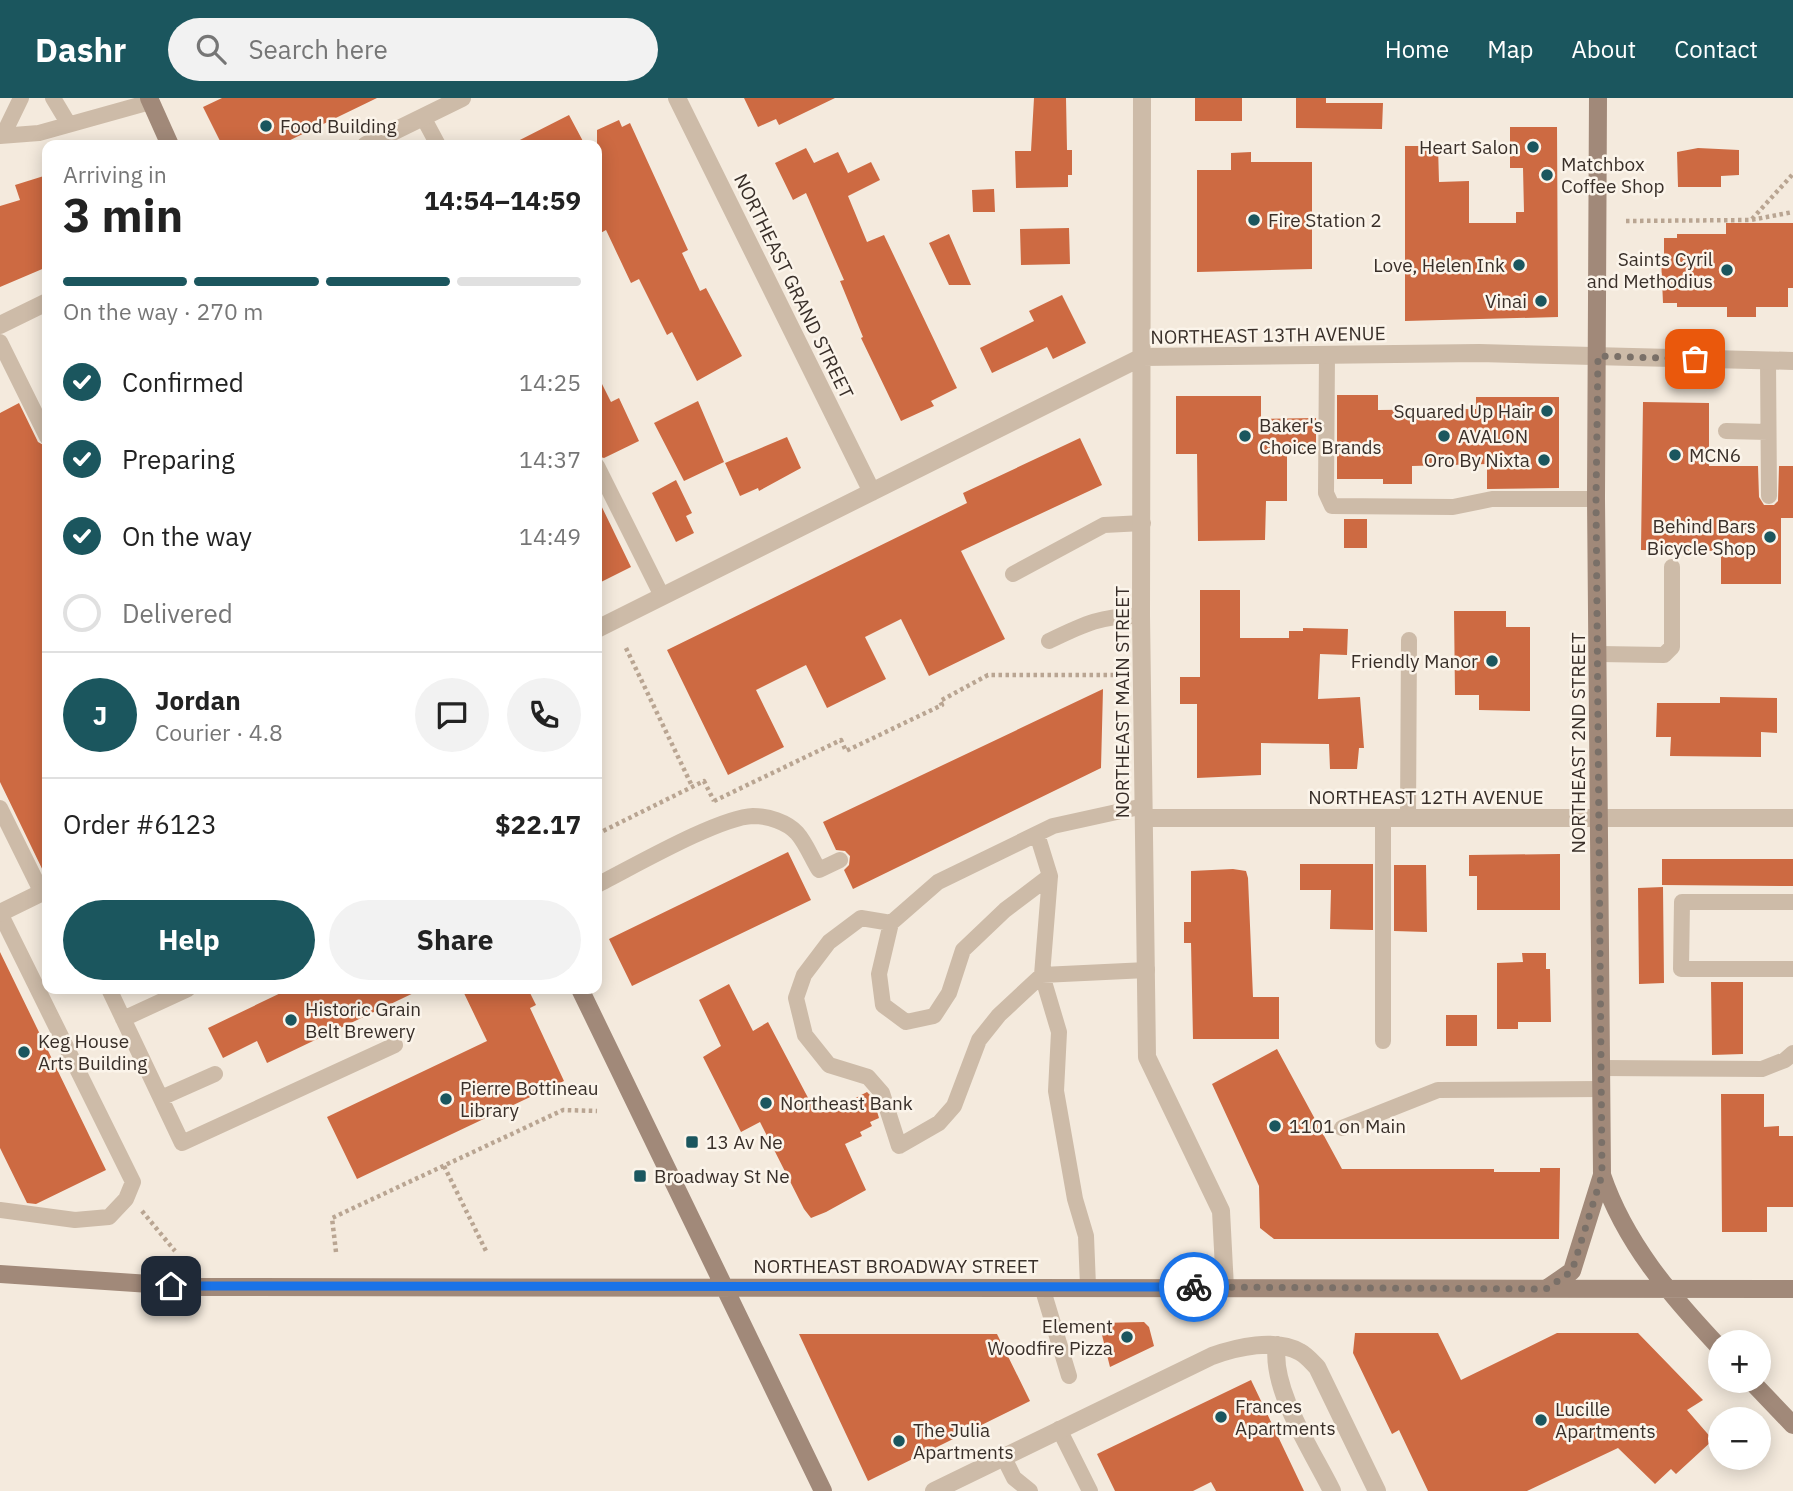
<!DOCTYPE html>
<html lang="en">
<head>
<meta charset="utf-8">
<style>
  :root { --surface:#fff; --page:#f2f2f2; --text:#222; --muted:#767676; --line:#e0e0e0; --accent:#1b565e }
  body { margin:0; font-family:"IBM Plex Sans",sans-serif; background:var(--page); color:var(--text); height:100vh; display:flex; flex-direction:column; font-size:26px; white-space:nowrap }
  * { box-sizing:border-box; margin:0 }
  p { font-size:23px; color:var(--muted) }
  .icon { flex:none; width:38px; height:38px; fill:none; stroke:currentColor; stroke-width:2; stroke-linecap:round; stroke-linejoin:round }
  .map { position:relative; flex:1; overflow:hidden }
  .drawer { position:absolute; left:42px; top:42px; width:560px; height:854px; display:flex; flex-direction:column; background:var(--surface); border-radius:14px; box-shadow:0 4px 18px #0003 }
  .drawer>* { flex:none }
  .buttons { position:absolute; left:1708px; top:1232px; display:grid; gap:14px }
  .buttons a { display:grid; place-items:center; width:63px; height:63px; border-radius:50%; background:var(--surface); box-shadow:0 4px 18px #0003; font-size:35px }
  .pin { position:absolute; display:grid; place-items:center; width:60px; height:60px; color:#fff; margin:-30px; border-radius:14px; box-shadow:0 4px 10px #0006 }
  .courier { position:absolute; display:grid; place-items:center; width:70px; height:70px; margin:-35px; border:5px solid #1a73e8; border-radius:50%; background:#fff; color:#222; box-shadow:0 2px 9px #0007 }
  .head em { font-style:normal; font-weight:700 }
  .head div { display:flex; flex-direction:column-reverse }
  .head { display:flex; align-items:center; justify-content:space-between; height:119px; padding:0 21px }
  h1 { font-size:46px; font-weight:700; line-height:52px }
  .bar { display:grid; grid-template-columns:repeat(4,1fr); gap:10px 7px; align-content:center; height:84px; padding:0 21px }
  .bar i { height:9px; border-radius:5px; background:var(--line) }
  .bar .current { background:var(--accent) }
  .bar p { grid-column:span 4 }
  .line { display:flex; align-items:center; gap:18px; padding:0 21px; border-top:2px solid var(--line) }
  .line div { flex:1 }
  .round { display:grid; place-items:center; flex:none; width:74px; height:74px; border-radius:37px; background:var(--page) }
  ol { padding:0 21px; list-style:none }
  li { display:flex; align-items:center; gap:21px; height:77px }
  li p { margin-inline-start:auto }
  li .icon { padding:7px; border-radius:50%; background:var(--accent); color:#fff; stroke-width:4 }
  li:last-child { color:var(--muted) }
  li i { width:38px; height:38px; border:4px solid var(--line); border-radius:50% }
  .action { display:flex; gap:14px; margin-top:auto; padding:14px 21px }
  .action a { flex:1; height:80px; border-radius:42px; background:var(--accent); color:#fff; font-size:28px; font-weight:700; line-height:80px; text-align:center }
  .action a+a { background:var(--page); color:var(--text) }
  header { display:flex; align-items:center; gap:42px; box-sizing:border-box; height:98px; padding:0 35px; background:var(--accent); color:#fff }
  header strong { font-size:33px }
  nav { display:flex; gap:38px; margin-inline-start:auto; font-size:24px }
  .search { width:490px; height:63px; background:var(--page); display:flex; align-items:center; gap:18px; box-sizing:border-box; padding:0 24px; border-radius:38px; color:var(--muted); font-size:26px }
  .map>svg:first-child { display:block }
  .building { fill:#cd6a42 }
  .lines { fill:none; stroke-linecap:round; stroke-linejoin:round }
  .path { stroke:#b9a592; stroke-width:4.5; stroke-dasharray:3.5 3.5; stroke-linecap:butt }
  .lane { stroke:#cdbba8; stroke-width:16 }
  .street { stroke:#cdbba8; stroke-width:18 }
  .secondary { stroke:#a18979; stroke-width:18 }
  .done { stroke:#7a7068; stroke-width:7; stroke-dasharray:0 12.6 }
  .route { stroke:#1a73e8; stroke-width:9 }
  .poi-dot { fill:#1b565e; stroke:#fbf4ea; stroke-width:2.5 }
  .labels { text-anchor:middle; stroke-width:5; stroke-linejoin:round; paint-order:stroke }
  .poi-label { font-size:19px; fill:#392f29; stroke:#fbf4ea; text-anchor:start }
  .street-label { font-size:19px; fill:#392f29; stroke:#fbf4ea }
</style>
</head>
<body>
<header>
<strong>Dashr</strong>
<div class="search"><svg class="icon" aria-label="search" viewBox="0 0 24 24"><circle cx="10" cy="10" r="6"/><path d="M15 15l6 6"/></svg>Search here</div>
<nav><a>Home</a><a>Map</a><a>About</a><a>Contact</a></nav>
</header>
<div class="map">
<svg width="1793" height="1393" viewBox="0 0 1793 1393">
  <rect width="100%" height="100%" fill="#f4eadd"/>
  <path class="building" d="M 222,0 L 377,0 L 280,47 L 222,47 L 203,9 Z
    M 744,0 L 835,0 L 779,27 L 776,21 L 758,29 Z
    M 1034,0 L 1066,0 L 1067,52 L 1072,52 L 1072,77 L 1068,77 L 1068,89 L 1016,90 L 1015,53 L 1031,53 Z
    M 1195,0 L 1242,0 L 1242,23 L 1195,23 Z
    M 1296,0 L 1326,0 L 1326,5 L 1383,5 L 1382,31 L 1296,30 Z
    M 569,17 L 585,47 L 510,47 Z
    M 619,22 L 622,29 L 630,25 L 688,152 L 682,155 L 700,193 L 706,190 L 742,258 L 697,283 L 672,234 L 667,237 L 639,181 L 631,185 L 606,132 L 597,137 L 597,32 Z
    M 1510,29 L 1557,29 L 1558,219 L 1405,223 L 1405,48 L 1438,48 L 1439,84 L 1469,83 L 1469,125 L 1516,125 L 1516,114 L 1524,114 L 1523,70 L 1510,70 Z
    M 806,50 L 814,65 L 838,54 L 848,75 L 871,64 L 880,82 L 848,98 L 867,144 L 884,137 L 957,290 L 931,303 L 934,308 L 901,323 L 861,240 L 863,239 L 840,183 L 844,182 L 806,95 L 793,102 L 775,65 Z
    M 1698,50 L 1739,52 L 1739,77 L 1721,78 L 1721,89 L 1678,89 L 1677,54 Z
    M 1251,54 L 1251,64 L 1312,64 L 1312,171 L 1197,174 L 1197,72 L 1231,72 L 1231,55 Z
    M 47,77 L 47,169 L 0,189 L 0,108 L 20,102 L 15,87 Z
    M 994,91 L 995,114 L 973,114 L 972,92 Z
    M 1726,125 L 1793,125 L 1793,190 L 1788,190 L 1788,209 L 1756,209 L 1756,219 L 1727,219 L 1727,209 L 1677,209 L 1677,205 L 1663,205 L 1661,160 L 1664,160 L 1664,140 L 1677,140 L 1677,136 L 1726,136 Z
    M 1069,130 L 1070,166 L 1021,167 L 1020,131 Z
    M 949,136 L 971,187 L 949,187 L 929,145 Z
    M 1062,197 L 1086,245 L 1053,261 L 1047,249 L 992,275 L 980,250 L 1034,223 L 1029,213 Z
    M 597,276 L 611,304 L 619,300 L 639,343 L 604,360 L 597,358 Z
    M 1337,297 L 1378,297 L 1378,312 L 1476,311 L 1476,299 L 1559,299 L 1559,390 L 1487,391 L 1487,366 L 1412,368 L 1412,386 L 1383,386 L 1383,381 L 1337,381 Z
    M 1176,298 L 1261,298 L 1261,321 L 1316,320 L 1316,355 L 1287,355 L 1287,403 L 1266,403 L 1265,442 L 1198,443 L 1197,356 L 1176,356 Z
    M 698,303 L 724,364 L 684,383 L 654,325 Z
    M 1643,304 L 1709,305 L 1709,368 L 1758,368 L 1759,399 L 1764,407 L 1774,407 L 1778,403 L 1779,368 L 1793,368 L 1793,420 L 1781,420 L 1781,486 L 1721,486 L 1721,453 L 1641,452 Z
    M 19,305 L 38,344 L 47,349 L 47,781 L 0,684 L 0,315 Z
    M 787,339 L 801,370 L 759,393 L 758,390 L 740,398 L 725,365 Z
    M 1080,340 L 1102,387 L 961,453 L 1005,541 L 929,578 L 901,521 L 865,539 L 886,581 L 827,610 L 806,567 L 756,592 L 784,649 L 728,677 L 667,552 L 967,405 L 963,395 Z
    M 676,382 L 692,415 L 686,418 L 694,435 L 676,444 L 652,395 Z
    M 597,399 L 631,469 L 597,486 Z
    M 1344,421 L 1367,421 L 1367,450 L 1344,450 Z
    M 1200,492 L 1240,492 L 1240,540 L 1289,540 L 1289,533 L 1303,533 L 1303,530 L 1348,531 L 1347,557 L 1320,556 L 1318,601 L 1360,599 L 1364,650 L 1359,650 L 1357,671 L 1330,671 L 1329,646 L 1261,645 L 1261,677 L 1197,680 L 1197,606 L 1180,606 L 1180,579 L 1200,579 Z
    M 1454,513 L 1506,513 L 1506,529 L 1530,529 L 1530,613 L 1479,612 L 1479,597 L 1455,597 Z
    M 1103,591 L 1101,670 L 853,791 L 844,772 L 849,767 L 850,758 L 845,753 L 836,752 L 823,724 Z
    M 1720,599 L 1777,600 L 1777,635 L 1761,634 L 1761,659 L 1670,658 L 1671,639 L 1656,639 L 1657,605 L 1720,605 Z
    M 788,754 L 811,802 L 632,888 L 609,841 Z
    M 1560,756 L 1560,812 L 1477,812 L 1477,778 L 1469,778 L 1469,757 Z
    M 1662,761 L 1793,761 L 1793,788 L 1662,787 Z
    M 1300,766 L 1373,766 L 1373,832 L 1330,831 L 1331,792 L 1300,792 Z
    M 1394,767 L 1426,767 L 1427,834 L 1394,833 Z
    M 1233,771 L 1246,773 L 1248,780 L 1253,899 L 1279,899 L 1279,941 L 1193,941 L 1191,845 L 1184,845 L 1184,824 L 1191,824 L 1191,773 Z
    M 1663,789 L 1664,885 L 1639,886 L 1638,790 Z
    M 0,854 L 106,1072 L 36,1106 L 27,1105 L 0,1050 Z
    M 1522,855 L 1546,855 L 1546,871 L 1550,871 L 1551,924 L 1518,924 L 1518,931 L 1497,931 L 1497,865 L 1523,864 Z
    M 1711,884 L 1743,884 L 1743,956 L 1712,957 Z
    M 729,886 L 753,933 L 768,924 L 815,1013 L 826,1007 L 829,1014 L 867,994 L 873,1000 L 879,1020 L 870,1024 L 872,1028 L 860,1034 L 862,1038 L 845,1046 L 866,1092 L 826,1114 L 811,1120 L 804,1111 L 760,1024 L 741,1034 L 703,959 L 721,948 L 699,902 Z
    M 289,891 L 422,891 L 267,965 L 257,943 L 223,960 L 208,930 Z
    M 462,891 L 528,891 L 536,907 L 530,910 L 564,983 L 357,1081 L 327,1019 L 487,943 Z
    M 1446,917 L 1477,917 L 1477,948 L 1446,948 Z
    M 1277,951 L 1342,1071 L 1494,1071 L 1494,1074 L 1540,1074 L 1540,1070 L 1560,1070 L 1559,1141 L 1274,1141 L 1260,1130 L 1259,1088 L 1212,986 Z
    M 1721,996 L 1764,996 L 1764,1029 L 1779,1028 L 1779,1038 L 1793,1038 L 1793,1109 L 1767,1109 L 1767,1134 L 1722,1134 Z
    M 1144,1224 L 1149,1229 L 1154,1248 L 1110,1269 L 1099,1225 Z
    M 1355,1235 L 1438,1235 L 1461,1282 L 1557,1235 L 1638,1235 L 1703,1302 L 1687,1312 L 1713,1342 L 1676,1376 L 1671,1371 L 1655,1386 L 1618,1350 L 1527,1393 L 1428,1393 L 1399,1332 L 1392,1336 L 1353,1255 Z
    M 799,1236 L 997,1236 L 1030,1303 L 868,1383 Z
    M 1251,1282 L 1304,1393 L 1216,1393 L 1211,1384 L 1193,1393 L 1115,1393 L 1097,1356 Z"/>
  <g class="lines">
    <path class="path" d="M 1752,121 L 1793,76
      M 1626,123 L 1751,122 L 1793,114
      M 626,550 L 692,688
      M 714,703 L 841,642 L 846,653 L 942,607 L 940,603 L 988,577 L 1113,577
      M 597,736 L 704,683 L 714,703
      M 444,1068 L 486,1153
      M 142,1113 L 175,1153
      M 336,1154 L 332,1120 L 563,1012 L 597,1013"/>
    <path class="lane" d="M 53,0 L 68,25
      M 423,19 L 438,47
      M 4,35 L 21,0
      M 0,38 L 39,35 L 150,4
      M 0,244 L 47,339
      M 1327,256 L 1326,395 L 1332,408 L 1453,409 L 1492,401 L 1596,401
      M 1768,262 L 1769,398
      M 1726,333 L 1768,334
      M 597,368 L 662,498
      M 1013,476 L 1104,427 L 1143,425
      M 1049,543 C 1084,526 1102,517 1141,518
      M 1599,556 L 1664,557 L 1672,549 L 1672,469
      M 0,710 L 42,795
      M 1383,720 L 1383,943
      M 1408,720 L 1409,542
      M 1037,736 L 1050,778 L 1005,812 L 963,852 L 949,895 L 934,918 L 906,924 L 883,907 L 879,876 L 891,825 L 938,784 L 1053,728 L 1144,708
      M 1050,778 L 1042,877 L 1059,934 L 1056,993 L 1075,1101 L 1086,1138 L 1088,1188
      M 597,787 C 631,770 719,719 753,718 C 768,718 787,724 797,735 C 806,745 812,761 819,772 L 840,762
      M 1793,804 L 1682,804 L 1681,871 L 1793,871
      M 891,825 L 861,820 L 829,844 L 804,877 L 796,900 L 805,937 L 829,967 L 868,979 L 882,995 L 899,1048 L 939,1025 L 954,1008 L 979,942 L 999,917 L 1042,877 L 1147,872
      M 109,891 L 182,1045 L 395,947
      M 123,921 L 188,891
      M 1602,970 L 1762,971 L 1785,962 L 1793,955
      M 161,1000 L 215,976
      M 1342,1030 L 1438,992 L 1602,991
      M 0,1112 L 75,1122 L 109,1119 L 126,1101 L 133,1084 L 0,815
      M 1042,1189 L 1069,1278
      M 1059,1331 L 1090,1393
      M 1004,1360 L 1014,1380 L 1030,1393"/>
    <path class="street" d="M 677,0 L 872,394
      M 1142,0 L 1141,518 L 1147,959 L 1221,1113 L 1225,1190
      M 366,47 L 462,0
      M 0,227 L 47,204
      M 597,531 L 1142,259 L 1479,255 L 1793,263
      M 1144,720 L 1793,720
      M 0,815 L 47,792
      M 1277,1247 C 1270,1291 1313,1354 1332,1393
      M 934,1393 L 1212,1258 C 1237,1249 1275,1240 1300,1254 C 1306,1257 1312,1264 1317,1269 L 1377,1393"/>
    <path class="secondary" d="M 149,0 L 170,47
      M 1598,0 L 1596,401 L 1602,1077 C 1625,1145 1671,1198 1720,1250
      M 580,891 L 823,1393
      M 0,1176 L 195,1189 L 1793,1191
      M 1546,1191 L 1572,1173 L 1602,1077
      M 1751,1283 L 1793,1327"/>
  </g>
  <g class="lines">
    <path class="done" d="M 1194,1189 L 1546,1191 L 1572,1173 L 1602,1077 L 1596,401 L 1598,258 L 1695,261"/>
    <path class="route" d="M 171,1188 L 1194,1189"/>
  </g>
  <g class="poi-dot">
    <circle cx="266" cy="28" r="7"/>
    <circle cx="1533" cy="49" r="7"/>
    <circle cx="1547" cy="77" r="7"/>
    <circle cx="1254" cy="122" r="7"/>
    <circle cx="1519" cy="167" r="7"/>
    <circle cx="1727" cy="172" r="7"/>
    <circle cx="1541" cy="203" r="7"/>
    <circle cx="1547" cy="313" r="7"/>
    <circle cx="1245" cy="338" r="7"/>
    <circle cx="1444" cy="338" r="7"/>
    <circle cx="1675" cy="357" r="7"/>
    <circle cx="1544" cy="362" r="7"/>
    <circle cx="1770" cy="439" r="7"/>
    <circle cx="1492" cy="563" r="7"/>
    <circle cx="291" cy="922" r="7"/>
    <circle cx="24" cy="954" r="7"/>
    <circle cx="446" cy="1001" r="7"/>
    <circle cx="766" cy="1005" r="7"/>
    <circle cx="1275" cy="1028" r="7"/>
    <rect x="685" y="1037" width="14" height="14" rx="3.5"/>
    <rect x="633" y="1071" width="14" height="14" rx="3.5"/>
    <circle cx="1127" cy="1239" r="7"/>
    <circle cx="1221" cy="1319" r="7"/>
    <circle cx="1541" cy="1322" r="7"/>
    <circle cx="899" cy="1343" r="7"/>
  </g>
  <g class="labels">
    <g class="poi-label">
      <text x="280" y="35">Food Building</text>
      <text x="1519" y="56" text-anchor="end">Heart Salon</text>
      <text x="1561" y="73">Matchbox<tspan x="1561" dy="22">Coffee Shop</tspan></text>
      <text x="1268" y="129">Fire Station 2</text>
      <text x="1713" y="168" text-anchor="end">Saints Cyril<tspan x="1713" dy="22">and Methodius</tspan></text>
      <text x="1505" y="174" text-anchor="end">Love, Helen Ink</text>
      <text x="1527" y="210" text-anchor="end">Vinai</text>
      <text x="1533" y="320" text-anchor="end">Squared Up Hair</text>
      <text x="1259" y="334">Baker's<tspan x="1259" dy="22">Choice Brands</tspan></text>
      <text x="1458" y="345">AVALON</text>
      <text x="1689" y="364">MCN6</text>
      <text x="1530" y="369" text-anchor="end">Oro By Nixta</text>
      <text x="1756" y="435" text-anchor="end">Behind Bars<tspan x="1756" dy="22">Bicycle Shop</tspan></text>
      <text x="1478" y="570" text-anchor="end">Friendly Manor</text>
      <text x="305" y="918">Historic Grain<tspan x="305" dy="22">Belt Brewery</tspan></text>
      <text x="38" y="950">Keg House<tspan x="38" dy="22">Arts Building</tspan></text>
      <text x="460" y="997">Pierre Bottineau<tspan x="460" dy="22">Library</tspan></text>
      <text x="780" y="1012">Northeast Bank</text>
      <text x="1289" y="1035">1101 on Main</text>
      <text x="706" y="1051">13 Av Ne</text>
      <text x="654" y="1085">Broadway St Ne</text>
      <text x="1113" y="1235" text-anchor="end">Element<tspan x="1113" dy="22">Woodfire Pizza</tspan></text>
      <text x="1235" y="1315">Frances<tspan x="1235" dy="22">Apartments</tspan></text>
      <text x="1555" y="1318">Lucille<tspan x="1555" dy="22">Apartments</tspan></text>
      <text x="913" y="1339">The Julia<tspan x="913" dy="22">Apartments</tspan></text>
    </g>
    <g class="street-label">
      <text transform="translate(794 188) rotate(64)" y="7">NORTHEAST GRAND STREET</text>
      <text transform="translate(1268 237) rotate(-1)" y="7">NORTHEAST 13TH AVENUE</text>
      <text transform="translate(1122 604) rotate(-90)" y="7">NORTHEAST MAIN STREET</text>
      <text transform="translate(1578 645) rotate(-90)" y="7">NORTHEAST 2ND STREET</text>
      <text x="1426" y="706">NORTHEAST 12TH AVENUE</text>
      <text x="896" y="1175">NORTHEAST BROADWAY STREET</text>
    </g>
  </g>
</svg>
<div class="buttons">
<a>+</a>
<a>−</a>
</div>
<div class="pin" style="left:1695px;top:261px;background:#ea580c"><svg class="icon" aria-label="bag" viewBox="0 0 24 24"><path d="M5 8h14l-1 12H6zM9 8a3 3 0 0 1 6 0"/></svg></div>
<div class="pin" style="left:171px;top:1188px;background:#1f2937"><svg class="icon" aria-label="home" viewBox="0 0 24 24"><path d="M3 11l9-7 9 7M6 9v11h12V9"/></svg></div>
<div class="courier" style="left:1194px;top:1189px"><svg class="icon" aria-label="bike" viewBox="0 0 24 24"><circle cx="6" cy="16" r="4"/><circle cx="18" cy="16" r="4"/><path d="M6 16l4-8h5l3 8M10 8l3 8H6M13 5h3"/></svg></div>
<section class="drawer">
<div class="head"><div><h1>3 min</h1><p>Arriving in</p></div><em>14:54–14:59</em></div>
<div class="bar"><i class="current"></i><i class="current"></i><i class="current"></i><i></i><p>On the way · 270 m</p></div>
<ol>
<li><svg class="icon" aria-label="check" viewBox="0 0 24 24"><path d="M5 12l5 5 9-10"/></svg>Confirmed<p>14:25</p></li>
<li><svg class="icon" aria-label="check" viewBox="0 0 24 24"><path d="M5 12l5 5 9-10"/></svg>Preparing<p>14:37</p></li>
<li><svg class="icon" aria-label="check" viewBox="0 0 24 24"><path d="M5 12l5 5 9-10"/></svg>On the way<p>14:49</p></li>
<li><i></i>Delivered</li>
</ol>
<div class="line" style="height:126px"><b class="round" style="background:var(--accent);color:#fff">J</b><div><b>Jordan</b><p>Courier · 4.8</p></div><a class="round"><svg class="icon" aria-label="chat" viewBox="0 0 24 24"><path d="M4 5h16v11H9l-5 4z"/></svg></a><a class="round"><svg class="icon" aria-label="phone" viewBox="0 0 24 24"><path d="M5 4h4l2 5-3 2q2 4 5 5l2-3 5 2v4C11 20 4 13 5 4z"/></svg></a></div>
<div class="line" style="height:91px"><div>Order #6123</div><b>$22.17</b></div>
<div class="action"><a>Help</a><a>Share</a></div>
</section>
</div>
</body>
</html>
